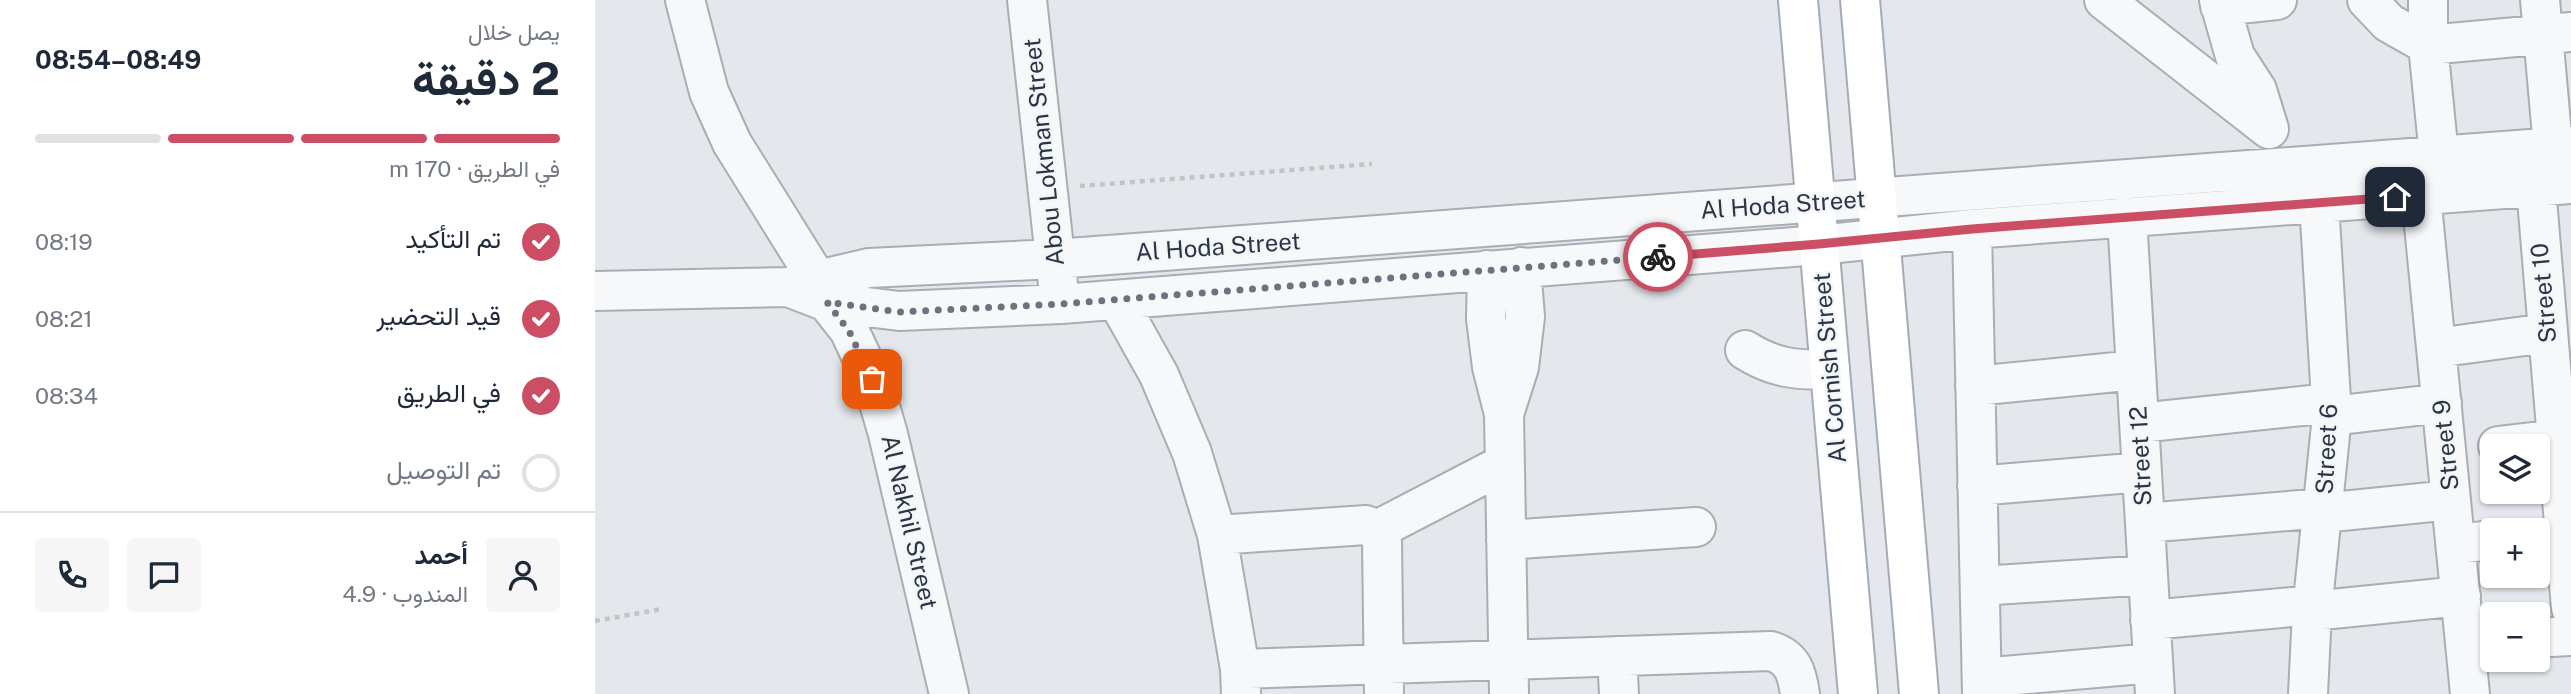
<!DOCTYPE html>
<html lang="ar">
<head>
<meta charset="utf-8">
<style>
  :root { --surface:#fff; --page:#f6f6f7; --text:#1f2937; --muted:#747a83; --line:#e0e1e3; --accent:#cb4e65 }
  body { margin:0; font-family:"Public Sans",Vazirmatn,sans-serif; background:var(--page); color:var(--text); direction:rtl; height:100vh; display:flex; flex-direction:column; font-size:26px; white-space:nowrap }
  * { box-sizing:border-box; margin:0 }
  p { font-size:23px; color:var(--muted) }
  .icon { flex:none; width:38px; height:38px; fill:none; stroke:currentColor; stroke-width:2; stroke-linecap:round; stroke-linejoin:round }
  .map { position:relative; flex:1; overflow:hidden; direction:ltr }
  .panel { display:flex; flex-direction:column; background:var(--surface); width:595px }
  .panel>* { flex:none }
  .controls { position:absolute; left:1885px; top:434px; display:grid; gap:14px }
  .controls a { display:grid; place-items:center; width:70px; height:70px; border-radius:7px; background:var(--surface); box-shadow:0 2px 5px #0004; font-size:35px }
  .pin { position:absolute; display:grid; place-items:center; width:60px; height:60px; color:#fff; margin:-30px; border-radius:14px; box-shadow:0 4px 10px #0006 }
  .courier { position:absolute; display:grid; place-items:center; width:70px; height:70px; margin:-35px; border:5px solid #cb4e65; border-radius:50%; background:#fff; color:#222; box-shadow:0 2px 9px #0007 }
  .headline em { font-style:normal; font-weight:700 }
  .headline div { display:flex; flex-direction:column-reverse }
  .headline { display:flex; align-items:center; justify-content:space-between; height:119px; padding:0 35px }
  h1 { font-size:46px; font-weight:700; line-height:52px }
  .bar { display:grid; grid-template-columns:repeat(4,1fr); gap:10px 7px; align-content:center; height:84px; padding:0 35px }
  .bar i { height:9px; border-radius:5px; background:var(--line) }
  .bar .current { background:var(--accent) }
  .bar p { grid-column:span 4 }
  .line { display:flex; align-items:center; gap:18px; padding:0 35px; border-top:2px solid var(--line) }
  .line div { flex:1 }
  .round { display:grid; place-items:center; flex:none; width:74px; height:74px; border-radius:7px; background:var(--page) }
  ol { padding:0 35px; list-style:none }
  li { display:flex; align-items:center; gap:21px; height:77px }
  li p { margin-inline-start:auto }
  li .icon { padding:7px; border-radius:50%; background:var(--accent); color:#fff; stroke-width:4 }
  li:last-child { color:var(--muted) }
  li i { width:38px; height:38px; border:4px solid var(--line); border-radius:50% }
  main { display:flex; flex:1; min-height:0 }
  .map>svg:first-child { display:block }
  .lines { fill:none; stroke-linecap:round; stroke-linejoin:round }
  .minor-casing { stroke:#a9aeb5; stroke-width:42 }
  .major-casing { stroke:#a3acb6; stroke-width:42 }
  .path { stroke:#c1c5ca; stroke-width:4.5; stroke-dasharray:5 5; stroke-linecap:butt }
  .minor { stroke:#f6f8f9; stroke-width:38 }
  .major { stroke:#fff; stroke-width:38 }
  .done { stroke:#6c737e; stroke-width:7; stroke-dasharray:0 12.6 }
  .route { stroke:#cb4e65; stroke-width:9 }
  .labels { text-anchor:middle; stroke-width:5; stroke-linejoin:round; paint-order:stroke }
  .street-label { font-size:24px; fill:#2c3543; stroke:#f3f6f8 }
</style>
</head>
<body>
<main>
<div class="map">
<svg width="1976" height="694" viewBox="0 0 1976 694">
  <rect width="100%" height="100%" fill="#e4e7eb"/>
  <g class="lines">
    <g class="minor-casing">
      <path id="minor" d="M 90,0 L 114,92 L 137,143 L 223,281 L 232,302 L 254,330 L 277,379 L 293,434 L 354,694
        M 432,0 L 463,285
        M 1509,0 L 1674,129
        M 1624,0 L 1640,56 L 1662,90 L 1674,129
        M 1772,0 L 1794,23 L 1833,45 L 1976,32
        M 1833,0 L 1833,45 L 1844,156
        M 1945,0 L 1958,147
        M 1625,6 L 1682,0
        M 1941,187 L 1976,608
        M 1826,195 L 1875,694
        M 1532,217 L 1560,694
        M 1377,229 L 1387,694
        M 892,270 L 891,319 L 897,367 L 909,414 L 914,694
        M 193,287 L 232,302 L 304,311 L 466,304 L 1224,245 L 1377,229 L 1976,184
        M 0,291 L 193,287 L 274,268 L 460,259 L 1976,146
        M 522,300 L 564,375 L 597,453 L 622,535 L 645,669 L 646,694
        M 1841,348 L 1952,333
        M 1150,350 C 1178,368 1203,371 1235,369
        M 1380,386 L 1541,370
        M 909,414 L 924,367 L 930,317 L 926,267
        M 1737,416 L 1847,403
        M 1544,423 L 1736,403
        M 1903,446 L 1962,439
        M 1382,486 L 1547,472
        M 1727,513 L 1856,500
        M 1550,523 L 1729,508
        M 782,530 L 909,464
        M 622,535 L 771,525 L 782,530 L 787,541 L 789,694
        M 911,540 L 1101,527
        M 1861,544 L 1897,540
        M 1385,586 L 1553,575
        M 1717,611 L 1866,596
        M 1555,620 L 1718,605
        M 1942,638 L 1976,636
        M 1022,656 L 1024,694
        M 645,669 L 1176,651 C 1198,658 1202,673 1205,694
        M 1387,678 L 1558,663
        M 1713,694 L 1717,611 L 1737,416 L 1724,203"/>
    </g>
    <g class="major-casing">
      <path id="major" d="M 1203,0 L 1263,694
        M 1265,0 L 1324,694"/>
    </g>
    <path class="path" d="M 485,186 L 777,164
      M 0,621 L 67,609"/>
    <use href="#minor" class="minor"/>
    <use href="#major" class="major"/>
  </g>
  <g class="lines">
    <path class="done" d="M 277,379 L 254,331 L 232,302 L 304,312 L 466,304 L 1063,257"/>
    <path class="route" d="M 1063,257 L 1224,244 L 1377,229 L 1800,197"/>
  </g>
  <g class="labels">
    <g class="street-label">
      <text transform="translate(449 152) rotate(-96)" y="8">Abou Lokman Street</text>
      <text transform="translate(1188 205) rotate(-4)" y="8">Al Hoda Street</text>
      <text transform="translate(623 247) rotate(-4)" y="8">Al Hoda Street</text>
      <text transform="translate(1949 293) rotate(-95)" y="8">Street 10</text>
      <text transform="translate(1235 368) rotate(-95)" y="8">Al Cornish Street</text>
      <text transform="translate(1851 445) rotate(-96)" y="8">Street 9</text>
      <text transform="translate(1732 449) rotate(-87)" y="8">Street 6</text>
      <text transform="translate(1546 456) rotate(-93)" y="8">Street 12</text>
      <text transform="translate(314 522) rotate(77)" y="8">Al Nakhil Street</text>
    </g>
  </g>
</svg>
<div class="controls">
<a><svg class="icon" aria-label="layers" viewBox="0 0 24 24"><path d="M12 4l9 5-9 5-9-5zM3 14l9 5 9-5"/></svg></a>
<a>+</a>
<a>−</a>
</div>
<div class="pin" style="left:277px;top:379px;background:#ea580c"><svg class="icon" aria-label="bag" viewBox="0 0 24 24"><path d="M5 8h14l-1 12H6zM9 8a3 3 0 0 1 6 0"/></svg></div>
<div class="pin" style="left:1800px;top:197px;background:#1f2937"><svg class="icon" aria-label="home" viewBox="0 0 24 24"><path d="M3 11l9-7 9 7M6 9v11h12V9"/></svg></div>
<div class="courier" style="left:1063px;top:257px"><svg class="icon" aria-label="bike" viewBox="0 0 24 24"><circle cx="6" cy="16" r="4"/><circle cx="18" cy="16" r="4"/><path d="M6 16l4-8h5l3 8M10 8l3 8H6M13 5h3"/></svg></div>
</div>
<section class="panel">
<div class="headline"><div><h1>2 دقيقة</h1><p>يصل خلال</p></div><em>08:49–08:54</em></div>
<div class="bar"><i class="current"></i><i class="current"></i><i class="current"></i><i></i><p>في الطريق · 170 m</p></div>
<ol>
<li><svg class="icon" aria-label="check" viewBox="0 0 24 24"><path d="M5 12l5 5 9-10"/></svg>تم التأكيد<p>08:19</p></li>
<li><svg class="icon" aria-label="check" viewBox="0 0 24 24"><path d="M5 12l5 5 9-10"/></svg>قيد التحضير<p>08:21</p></li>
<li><svg class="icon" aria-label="check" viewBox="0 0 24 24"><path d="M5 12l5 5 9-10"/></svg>في الطريق<p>08:34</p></li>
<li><i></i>تم التوصيل</li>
</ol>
<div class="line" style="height:126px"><a class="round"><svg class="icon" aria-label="person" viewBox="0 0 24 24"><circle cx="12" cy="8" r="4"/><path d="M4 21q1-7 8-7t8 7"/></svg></a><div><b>أحمد</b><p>المندوب · 4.9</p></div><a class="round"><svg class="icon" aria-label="chat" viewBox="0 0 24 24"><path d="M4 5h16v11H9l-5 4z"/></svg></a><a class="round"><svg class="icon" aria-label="phone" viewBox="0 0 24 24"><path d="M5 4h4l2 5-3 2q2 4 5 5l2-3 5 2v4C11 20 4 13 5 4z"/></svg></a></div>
</section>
</main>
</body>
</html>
